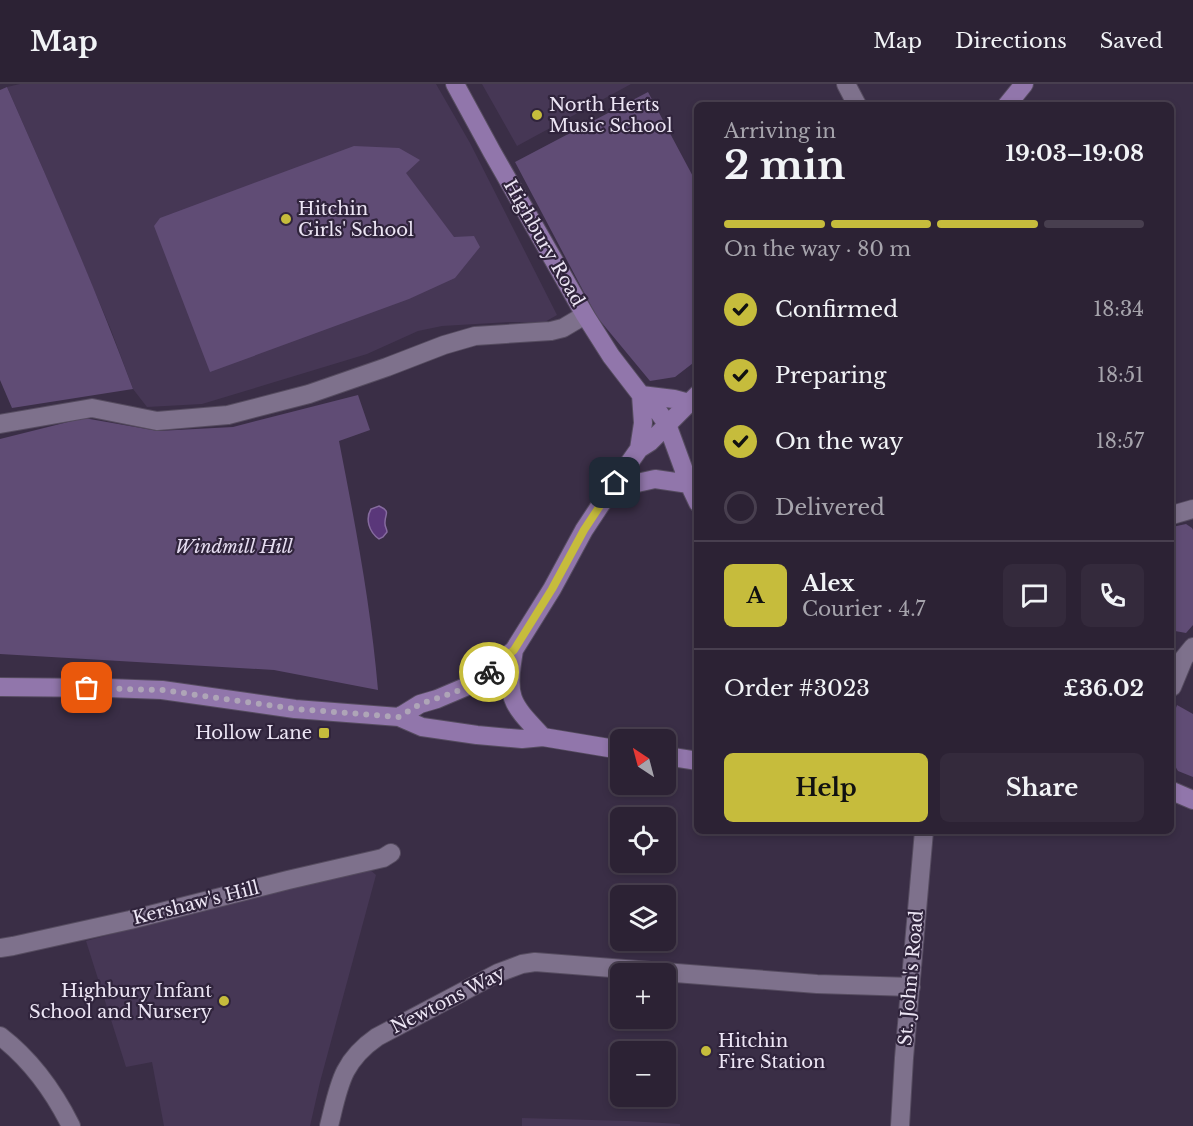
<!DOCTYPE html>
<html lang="en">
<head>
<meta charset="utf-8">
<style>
  :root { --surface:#2c2234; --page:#342a3c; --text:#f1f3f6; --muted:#a6a4ac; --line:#483f4f; --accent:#c6bc3c }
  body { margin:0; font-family:"Libre Baskerville",serif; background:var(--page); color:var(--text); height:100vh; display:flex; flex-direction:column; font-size:22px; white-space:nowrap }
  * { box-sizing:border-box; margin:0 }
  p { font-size:20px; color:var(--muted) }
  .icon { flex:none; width:33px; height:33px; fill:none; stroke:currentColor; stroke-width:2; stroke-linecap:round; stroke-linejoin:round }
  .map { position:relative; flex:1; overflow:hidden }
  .drawer { position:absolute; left:694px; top:18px; width:480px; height:732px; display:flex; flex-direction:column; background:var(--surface); border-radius:9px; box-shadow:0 3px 9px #0003,0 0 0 2px var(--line) }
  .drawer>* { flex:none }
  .needle { width:39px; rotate:324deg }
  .buttons { position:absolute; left:610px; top:645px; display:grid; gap:12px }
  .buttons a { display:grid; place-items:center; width:66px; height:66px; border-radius:9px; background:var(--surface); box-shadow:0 3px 9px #0003,0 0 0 2px var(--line); font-size:30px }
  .pin { position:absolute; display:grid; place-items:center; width:51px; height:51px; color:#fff; margin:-26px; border-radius:12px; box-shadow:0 3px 9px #0006 }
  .courier { position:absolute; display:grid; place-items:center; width:60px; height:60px; margin:-30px; border:4px solid #c6bc3c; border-radius:50%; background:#fff; color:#222; box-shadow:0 2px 8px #0007 }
  .head em { font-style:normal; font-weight:700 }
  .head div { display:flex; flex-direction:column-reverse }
  .head { display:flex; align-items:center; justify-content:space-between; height:102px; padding:0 30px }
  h1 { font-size:39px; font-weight:700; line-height:45px }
  .bar { display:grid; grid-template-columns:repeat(4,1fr); gap:9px 6px; align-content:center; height:72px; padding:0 30px }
  .bar i { height:8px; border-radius:4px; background:var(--line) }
  .bar .on { background:var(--accent) }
  .bar p { grid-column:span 4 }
  .line { display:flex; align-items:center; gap:15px; padding:0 30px; border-top:2px solid var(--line) }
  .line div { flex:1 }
  .round { display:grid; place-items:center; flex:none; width:63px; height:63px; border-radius:9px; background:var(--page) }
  ol { padding:0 30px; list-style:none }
  li { display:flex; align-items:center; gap:18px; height:66px }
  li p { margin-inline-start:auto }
  li .icon { padding:6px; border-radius:50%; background:var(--accent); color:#111; stroke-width:4 }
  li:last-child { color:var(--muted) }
  li i { width:33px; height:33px; border:3px solid var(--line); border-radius:50% }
  .primary-button { display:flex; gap:12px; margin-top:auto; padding:12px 30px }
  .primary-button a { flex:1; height:69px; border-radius:9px; background:var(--accent); color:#111; font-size:24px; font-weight:700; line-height:69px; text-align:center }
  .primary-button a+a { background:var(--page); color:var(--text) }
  header { display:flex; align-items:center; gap:36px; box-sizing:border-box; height:84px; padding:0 30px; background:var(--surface); border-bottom:2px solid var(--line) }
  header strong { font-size:28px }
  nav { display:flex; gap:33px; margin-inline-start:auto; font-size:21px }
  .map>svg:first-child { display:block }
  .built { fill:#463755 }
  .green { fill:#604c75 }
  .water { fill:#5a377a; stroke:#866b9f; stroke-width:1.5 }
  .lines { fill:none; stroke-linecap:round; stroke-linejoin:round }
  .street-casing { stroke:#564c60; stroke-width:20 }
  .secondary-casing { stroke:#564c60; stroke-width:20 }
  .street { stroke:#7e718c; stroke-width:18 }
  .secondary { stroke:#9176ab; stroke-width:18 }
  .done { stroke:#aea5b7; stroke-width:6; stroke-dasharray:0 10.8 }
  .route { stroke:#c6bc3c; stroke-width:8 }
  .poi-dot { fill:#c6bc3c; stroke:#30243c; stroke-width:2 }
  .labels { text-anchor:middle; stroke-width:4.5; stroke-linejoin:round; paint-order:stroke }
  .poi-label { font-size:18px; fill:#ece5f4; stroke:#30243c; text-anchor:start }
  .street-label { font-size:18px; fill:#ece5f4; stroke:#30243c }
  .park-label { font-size:18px; font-style:italic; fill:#e6ddf1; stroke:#30243c }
</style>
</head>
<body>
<header>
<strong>Map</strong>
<nav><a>Map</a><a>Directions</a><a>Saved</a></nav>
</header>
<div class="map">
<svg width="1193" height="1042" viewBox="0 0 1193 1042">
  <rect width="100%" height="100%" fill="#3a2e46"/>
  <path class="built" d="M 20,0 L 436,0 L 470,59 L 557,231 L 543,239 L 511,238 L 442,242 L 418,247 L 367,270 L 202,320 L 147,323 L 133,305 L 111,246 L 39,76 L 7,3 Z
    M 482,0 L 631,0 L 517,62 Z
    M 366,782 L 376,791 L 320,998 L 310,1042 L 164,1042 L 152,978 L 126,983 L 86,857 Z
    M 522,1034 L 628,1037 L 680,1040 L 680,1042 L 522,1042 Z"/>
  <path class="green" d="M 7,3 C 51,103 95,203 133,305 L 12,324 L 0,296 L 0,6 Z
    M 648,8 L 697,100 L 698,216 L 694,219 L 697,225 L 697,276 L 675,293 L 650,297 L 597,233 L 515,78 Z
    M 354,62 L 399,64 L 420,76 L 406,89 L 454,153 L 474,152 L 480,163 L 455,194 L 409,215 L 210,288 L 154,142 L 160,134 Z
    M 358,311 L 370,346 L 339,357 C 355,439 371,522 378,606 L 274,586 L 0,570 L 0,355 L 84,334 L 158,347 L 233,343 Z
    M 1186,440 L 1192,444 L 1193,446 L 1193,541 L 1186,549 L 1175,547 L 1172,544 L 1172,443 Z
    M 1177,621 L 1193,630 L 1193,693 L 1178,687 L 1172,677 L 1172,635 Z"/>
  <path class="water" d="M 379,422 C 392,428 384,430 385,440 C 385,443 387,445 387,448 L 383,453 L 379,455 C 369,448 365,435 371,425 Z"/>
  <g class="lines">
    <g class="street-casing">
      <path id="street" d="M 846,0 L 857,21
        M 0,340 L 92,324 L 157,337 L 228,331 L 309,310 L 387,283 L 444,261 L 475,252 L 551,247 L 563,244 L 585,231
        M 1172,431 L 1193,425
        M 1172,603 L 1184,574 L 1193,563
        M 0,864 L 13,862 L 130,836 L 288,796 L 383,774 L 391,769
        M 0,952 C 30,975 54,1008 71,1042
        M 329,1042 C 339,1002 341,978 377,953 L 498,889 L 522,880 L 535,878 L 817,900 L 911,903
        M 900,1042 L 904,974 L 924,747"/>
    </g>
    <g class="secondary-casing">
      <path id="secondary" d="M 455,0 L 492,68 L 585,231 L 611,272 L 641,311 L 655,323 L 667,340 L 689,400 L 698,419
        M 1007,21 L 1024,0
        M 641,311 L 674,315 L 689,319
        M 639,365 L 643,339 L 641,311
        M 615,399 L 637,399 L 655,395 L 689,400
        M 514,566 C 506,615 510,618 543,653
        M 0,603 L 108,604 L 162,606 L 295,625 L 399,633 L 422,643 L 477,651 L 522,655 L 543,653 L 621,666
        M 399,633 L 420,620 L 437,615 L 470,601 L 514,566 L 552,505 L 584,446 L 615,399 L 639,365 L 650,358 L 698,310
        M 666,672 L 698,677
        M 1172,707 L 1193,716"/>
    </g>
    <use href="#street" class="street"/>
    <use href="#secondary" class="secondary"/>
  </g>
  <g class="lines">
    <path class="done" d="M 87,604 L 162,606 L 296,625 L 399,633 L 420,620 L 455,608 L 470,601 L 489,588"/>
    <path class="route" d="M 489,588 L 514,566 L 552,505 L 584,446 L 615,399"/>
  </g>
  <g class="poi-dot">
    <circle cx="537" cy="31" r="6"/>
    <circle cx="286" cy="135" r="6"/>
    <rect x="318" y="643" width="12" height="12" rx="3"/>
    <circle cx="224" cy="917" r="6"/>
    <circle cx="706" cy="967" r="6"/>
  </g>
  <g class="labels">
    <g class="poi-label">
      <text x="549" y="27">North Herts<tspan x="549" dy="21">Music School</tspan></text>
      <text x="298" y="131">Hitchin<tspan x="298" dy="21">Girls' School</tspan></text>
      <text x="312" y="655" text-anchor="end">Hollow Lane</text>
      <text x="212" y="913" text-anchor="end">Highbury Infant<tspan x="212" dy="21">School and Nursery</tspan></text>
      <text x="718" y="963">Hitchin<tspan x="718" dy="21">Fire Station</tspan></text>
    </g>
    <g class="street-label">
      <text transform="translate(544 159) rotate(60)" y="6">Highbury Road</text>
      <text transform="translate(196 819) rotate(-14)" y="6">Kershaw's Hill</text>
      <text transform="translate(911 894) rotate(-85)" y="6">St. John's Road</text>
      <text transform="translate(448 916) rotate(-27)" y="6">Newtons Way</text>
    </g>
    <g class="park-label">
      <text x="234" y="469">Windmill Hill</text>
    </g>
  </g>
</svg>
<div class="buttons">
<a><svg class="needle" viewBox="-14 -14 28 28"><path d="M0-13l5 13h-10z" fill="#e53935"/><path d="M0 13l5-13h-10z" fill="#a6a4ac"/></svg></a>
<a><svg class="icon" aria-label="locate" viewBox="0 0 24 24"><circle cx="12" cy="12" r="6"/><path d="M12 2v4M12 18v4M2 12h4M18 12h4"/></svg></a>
<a><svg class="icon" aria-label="layers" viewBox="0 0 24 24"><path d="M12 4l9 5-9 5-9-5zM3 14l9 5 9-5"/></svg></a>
<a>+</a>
<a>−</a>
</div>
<div class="pin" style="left:87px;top:604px;background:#ea580c"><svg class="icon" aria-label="bag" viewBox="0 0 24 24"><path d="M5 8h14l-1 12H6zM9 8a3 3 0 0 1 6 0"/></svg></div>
<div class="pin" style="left:615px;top:399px;background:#1f2937"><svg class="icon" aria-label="home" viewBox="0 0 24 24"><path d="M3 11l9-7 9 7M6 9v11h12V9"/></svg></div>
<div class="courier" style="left:489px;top:588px"><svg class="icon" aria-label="bike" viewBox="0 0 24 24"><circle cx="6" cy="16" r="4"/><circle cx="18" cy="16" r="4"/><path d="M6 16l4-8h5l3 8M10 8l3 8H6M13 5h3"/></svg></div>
<section class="drawer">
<div class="head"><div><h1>2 min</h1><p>Arriving in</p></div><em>19:03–19:08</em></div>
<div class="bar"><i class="on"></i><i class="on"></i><i class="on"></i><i></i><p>On the way · 80 m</p></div>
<ol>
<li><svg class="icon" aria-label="check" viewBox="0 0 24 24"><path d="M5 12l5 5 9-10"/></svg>Confirmed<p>18:34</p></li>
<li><svg class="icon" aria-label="check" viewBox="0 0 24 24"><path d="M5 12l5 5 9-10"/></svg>Preparing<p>18:51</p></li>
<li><svg class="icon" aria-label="check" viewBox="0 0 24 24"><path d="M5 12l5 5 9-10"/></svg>On the way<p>18:57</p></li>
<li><i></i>Delivered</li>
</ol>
<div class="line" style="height:108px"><b class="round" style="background:var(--accent);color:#111">A</b><div><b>Alex</b><p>Courier · 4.7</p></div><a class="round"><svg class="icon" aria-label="chat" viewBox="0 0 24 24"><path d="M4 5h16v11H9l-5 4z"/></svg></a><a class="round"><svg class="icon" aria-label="phone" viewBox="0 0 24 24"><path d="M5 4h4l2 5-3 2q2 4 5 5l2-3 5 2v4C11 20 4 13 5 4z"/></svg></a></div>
<div class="line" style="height:78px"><div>Order #3023</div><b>£36.02</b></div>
<div class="primary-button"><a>Help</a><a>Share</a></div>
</section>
</div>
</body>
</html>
